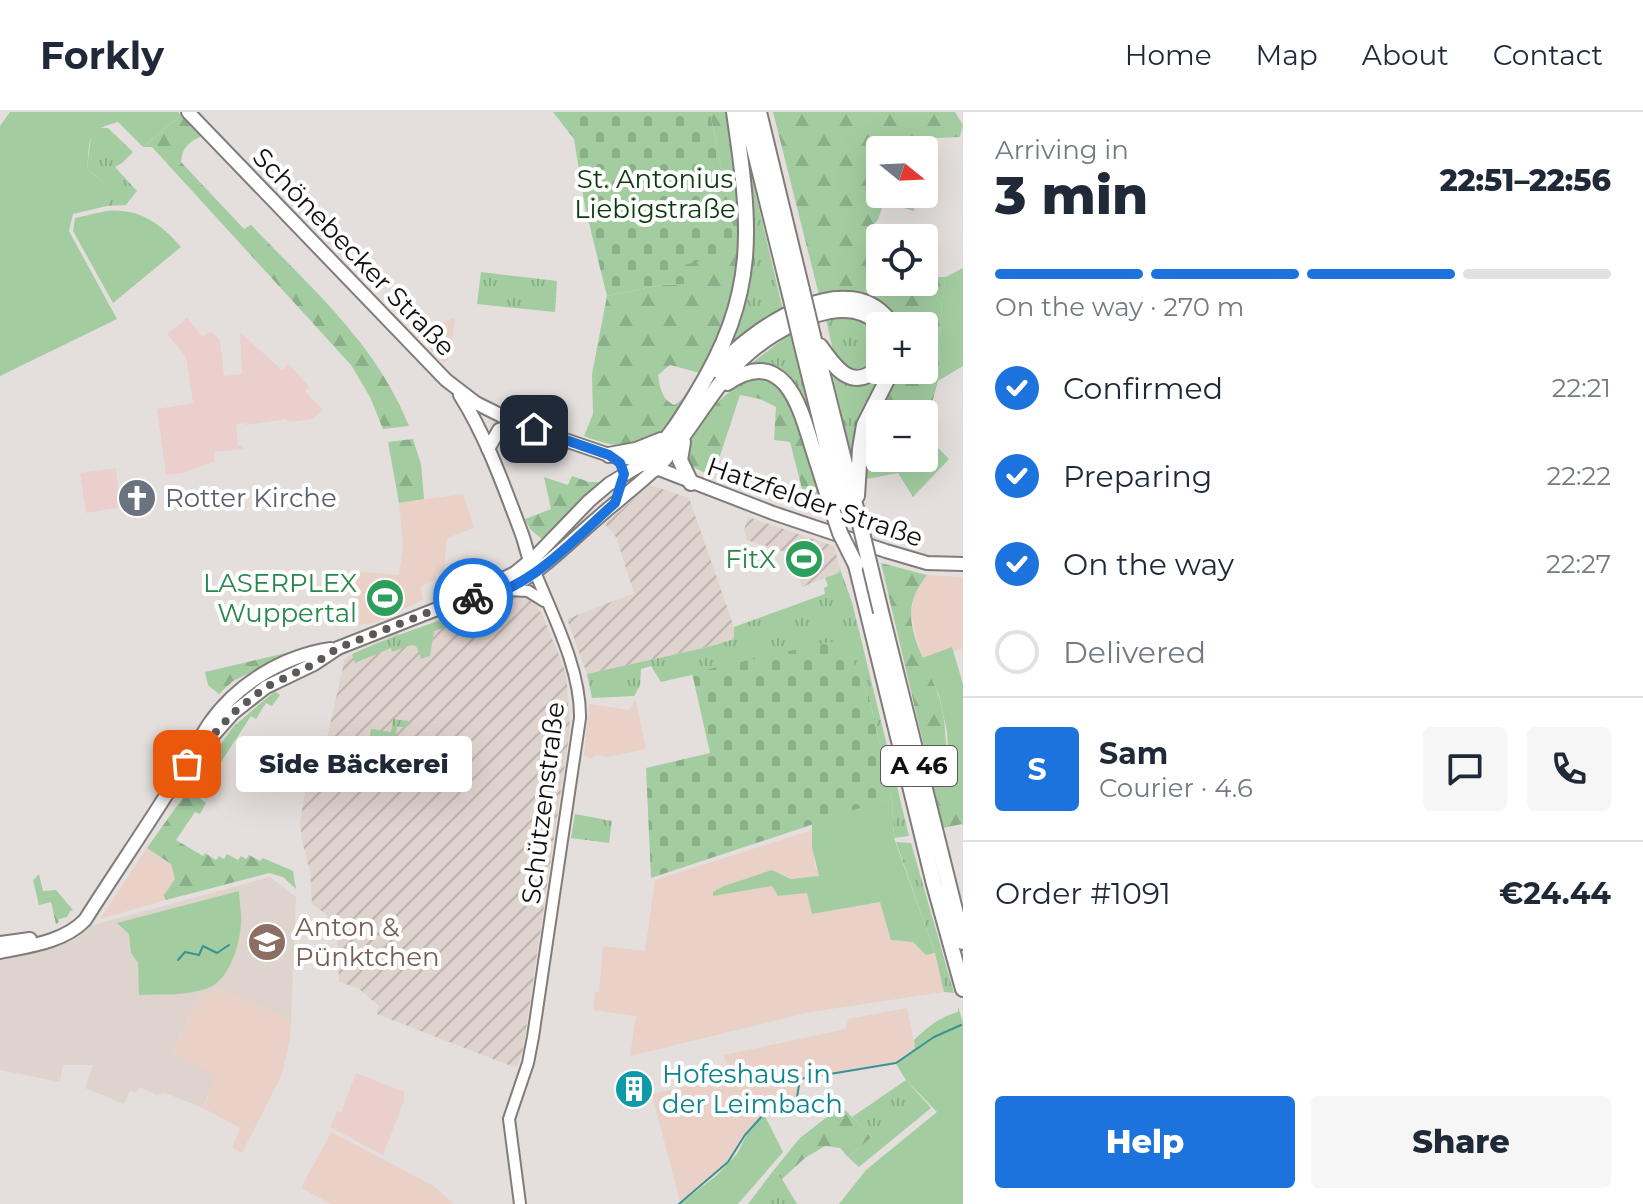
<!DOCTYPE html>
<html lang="en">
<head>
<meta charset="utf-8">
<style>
  :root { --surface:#fff; --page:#f6f6f7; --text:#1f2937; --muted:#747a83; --line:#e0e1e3; --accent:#1d73dd }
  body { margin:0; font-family:Montserrat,sans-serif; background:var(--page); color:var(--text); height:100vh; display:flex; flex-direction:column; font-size:30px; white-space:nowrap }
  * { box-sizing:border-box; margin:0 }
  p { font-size:26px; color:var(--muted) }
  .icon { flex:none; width:44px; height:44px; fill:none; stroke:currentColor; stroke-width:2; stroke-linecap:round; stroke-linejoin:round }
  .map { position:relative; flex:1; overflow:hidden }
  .details { display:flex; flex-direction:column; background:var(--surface); width:680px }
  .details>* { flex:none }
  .needle { width:52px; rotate:108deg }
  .tools { position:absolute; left:866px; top:24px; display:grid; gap:16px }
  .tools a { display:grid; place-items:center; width:72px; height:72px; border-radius:8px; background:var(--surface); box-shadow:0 8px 32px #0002; font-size:40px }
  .pin { position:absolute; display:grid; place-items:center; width:68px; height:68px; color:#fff; margin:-34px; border-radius:16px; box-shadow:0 4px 12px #0006 }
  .courier { position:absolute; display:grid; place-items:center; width:80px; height:80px; margin:-40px; border:6px solid #1d73dd; border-radius:50%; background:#fff; color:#222; box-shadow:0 2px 10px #0007 }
  .bubble { position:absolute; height:56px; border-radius:8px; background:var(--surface); box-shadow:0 8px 32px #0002; font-size:26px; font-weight:800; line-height:56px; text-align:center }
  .headline em { font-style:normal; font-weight:800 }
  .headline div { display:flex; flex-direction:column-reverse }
  .headline { display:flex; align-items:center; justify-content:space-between; height:136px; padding:0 32px }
  h1 { font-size:52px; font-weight:800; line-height:60px }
  .bar { display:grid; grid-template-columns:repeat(4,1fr); gap:12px 8px; align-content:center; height:96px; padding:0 32px }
  .bar i { height:10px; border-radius:6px; background:var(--line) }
  .bar .on { background:var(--accent) }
  .bar p { grid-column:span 4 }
  .line { display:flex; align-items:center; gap:20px; padding:0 32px; border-top:2px solid var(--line) }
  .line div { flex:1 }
  .round { display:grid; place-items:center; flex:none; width:84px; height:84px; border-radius:8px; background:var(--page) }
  ol { padding:0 32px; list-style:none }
  li { display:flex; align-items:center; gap:24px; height:88px }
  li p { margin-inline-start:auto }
  li .icon { padding:8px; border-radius:50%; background:var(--accent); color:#fff; stroke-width:4 }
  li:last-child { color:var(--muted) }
  li i { width:44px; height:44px; border:4px solid var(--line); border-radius:50% }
  .action { display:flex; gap:16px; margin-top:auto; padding:16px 32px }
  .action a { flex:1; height:92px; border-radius:8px; background:var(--accent); color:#fff; font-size:32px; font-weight:800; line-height:92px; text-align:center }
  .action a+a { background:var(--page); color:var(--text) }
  header { display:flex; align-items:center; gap:48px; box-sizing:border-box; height:112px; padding:0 40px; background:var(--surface); border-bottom:2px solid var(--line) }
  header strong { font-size:38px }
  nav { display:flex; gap:44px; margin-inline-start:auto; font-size:28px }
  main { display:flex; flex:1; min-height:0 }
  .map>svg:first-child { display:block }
  .commercial { fill:#e9d1c8 }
  .industrial { fill:url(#industrial-furrows) }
  .education { fill:#eacfcd }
  .built { fill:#dfd3cd }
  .grass { fill:url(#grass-tufts) }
  .forest { fill:url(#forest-firs); fill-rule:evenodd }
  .cemetery { fill:url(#cemetery-stones) }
  .green { fill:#a3cda1 }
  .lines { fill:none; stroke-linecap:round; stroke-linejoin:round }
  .stream { stroke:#399294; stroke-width:2 }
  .minor-casing { stroke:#817c7a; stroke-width:14 }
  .major-casing { stroke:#817c7a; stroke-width:16 }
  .highway-casing { stroke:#817c7a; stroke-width:18 }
  .minor { stroke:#fff; stroke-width:10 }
  .major { stroke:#fff; stroke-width:12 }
  .highway { stroke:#fff; stroke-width:14 }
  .highway-bridge-casing { stroke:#817c7a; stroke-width:18; stroke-linecap:butt }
  .highway-bridge { stroke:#fff; stroke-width:14 }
  .done { stroke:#5b5857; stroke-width:8; stroke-dasharray:0 14.4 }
  .route { stroke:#1d73dd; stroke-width:10 }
  .labels { text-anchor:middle; stroke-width:8; stroke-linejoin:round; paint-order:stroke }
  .shield { fill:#fff; stroke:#585857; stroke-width:2 }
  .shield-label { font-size:24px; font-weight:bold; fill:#11100f }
  .park-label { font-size:26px; fill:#0a3b0c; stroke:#fff }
  .street-label { font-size:26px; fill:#11100f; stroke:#fff }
  .worship-label { font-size:26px; fill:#5b616d; stroke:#fff; text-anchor:start }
  .leisure-label { font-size:26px; fill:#27864d; stroke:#fff; text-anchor:end }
  .education-label { font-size:26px; fill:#785e54; stroke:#fff; text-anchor:start }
  .culture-label { font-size:26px; fill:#0d838f; stroke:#fff; text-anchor:start }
</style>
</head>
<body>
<header>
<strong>Forkly</strong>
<nav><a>Home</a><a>Map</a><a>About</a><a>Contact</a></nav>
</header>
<main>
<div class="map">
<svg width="963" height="1092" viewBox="0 0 963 1092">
  <defs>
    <pattern id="industrial-furrows" width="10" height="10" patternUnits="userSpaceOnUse" patternTransform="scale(2)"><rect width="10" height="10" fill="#dfd3cd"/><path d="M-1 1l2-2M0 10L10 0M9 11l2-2" fill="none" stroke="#beb4af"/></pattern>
    <pattern id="grass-tufts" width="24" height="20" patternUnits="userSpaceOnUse" patternTransform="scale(2)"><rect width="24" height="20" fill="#a3cda1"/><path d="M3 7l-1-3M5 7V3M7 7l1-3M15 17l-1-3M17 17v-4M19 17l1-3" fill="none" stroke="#8baf89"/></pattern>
    <pattern id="forest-firs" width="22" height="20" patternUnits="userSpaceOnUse" patternTransform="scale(2)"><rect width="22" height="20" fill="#a3cda1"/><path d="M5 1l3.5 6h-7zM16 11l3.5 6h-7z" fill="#8baf89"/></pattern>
    <pattern id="cemetery-stones" width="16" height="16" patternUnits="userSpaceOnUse" patternTransform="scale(2)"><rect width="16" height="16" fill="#a3cda1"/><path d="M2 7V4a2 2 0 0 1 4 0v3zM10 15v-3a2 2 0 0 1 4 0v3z" fill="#8baf89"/></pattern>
  </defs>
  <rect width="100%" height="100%" fill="#e4dfdd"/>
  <path class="commercial" d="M 455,206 L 450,243 L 446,250 L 443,250 L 413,220 Z
    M 463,382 L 474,416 L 447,426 L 444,459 L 436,463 L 436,467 L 421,474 L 423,488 L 374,511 L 355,513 L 351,501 L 355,459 L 399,463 L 403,433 L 399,391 Z
    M 927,463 L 963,465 L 963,536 L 953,540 L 951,535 L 922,546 L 911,503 L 915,479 Z
    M 636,587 L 646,637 L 607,645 L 597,643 L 591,647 L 584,643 L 589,592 L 629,598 Z
    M 812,718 L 815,754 L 820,764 L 791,767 L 781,761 L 724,774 L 773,774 L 778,784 L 807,781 L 812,802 L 881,789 L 903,827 L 913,830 L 926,843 L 935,841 L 944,880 L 811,900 L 630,944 L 636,904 L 593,898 L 595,880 L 599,880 L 603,834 L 645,839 L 655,768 Z
    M 147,736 L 171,752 L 175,767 L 164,783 L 166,788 L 100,807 Z
    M 217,875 L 291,909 L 290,929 L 281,965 L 242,1041 L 232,1036 L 240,1016 L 203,996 L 209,984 L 172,943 L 200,882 Z
    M 907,896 L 915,936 L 896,952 L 802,967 L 797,992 L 763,1002 L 745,1022 L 735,1042 L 716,1061 L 680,1090 L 652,982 L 682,975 L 681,971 L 728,957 L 724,943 L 846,917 L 848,907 Z
    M 331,1020 L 434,1074 L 453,1092 L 331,1092 L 301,1076 Z"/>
  <path class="industrial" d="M 650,373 L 689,386 L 734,515 L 735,526 L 708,535 L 587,562 L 567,507 L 634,481 L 616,425 L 605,412 Z
    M 748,405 L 834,434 L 841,460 L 802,475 L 791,442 L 747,428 L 744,418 Z
    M 518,484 L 531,487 L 542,502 L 566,561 L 570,617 L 523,938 L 518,953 L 514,955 L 377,902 L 379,894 L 358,876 L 339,870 L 337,829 L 326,802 L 312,792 L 310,759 L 302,730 L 300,710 L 310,653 L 328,622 L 345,546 L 393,523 L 410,521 L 464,499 L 488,496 Z"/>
  <path class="education" d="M 187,206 L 202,224 L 211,220 L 220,228 L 224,264 L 242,262 L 240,220 L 282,258 L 288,251 L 309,275 L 305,279 L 323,298 L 312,307 L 288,310 L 286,307 L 246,313 L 245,311 L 236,312 L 238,334 L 243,334 L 243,337 L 214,340 L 215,349 L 184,361 L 166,363 L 157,297 L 193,291 L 186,245 L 167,222 Z
    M 116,356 L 120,395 L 86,401 L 80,361 Z
    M 356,961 L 404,980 L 404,989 L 383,1043 L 330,1015 L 337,999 L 341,1000 Z"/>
  <path class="built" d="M 270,765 L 296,785 L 291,909 L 217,875 L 213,882 L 200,882 L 172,942 L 216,963 L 203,996 L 165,981 L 157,983 L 139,975 L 136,981 L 130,979 L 124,992 L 85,976 L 93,953 L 63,953 L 60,970 L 0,958 L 0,845 L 66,831 L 74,828 L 90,814 Z"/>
  <path class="grass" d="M 97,16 L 108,16 L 133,40 L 122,51 L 115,55 L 137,79 L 126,93 L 107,94 L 107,73 L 87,57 L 91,24 Z
    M 743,28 L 783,198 L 722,243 Z
    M 481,160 L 557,169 L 555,200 L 477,192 Z
    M 849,204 C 897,219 881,269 847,256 L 833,239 L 826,207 Z
    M 790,222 L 821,340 L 791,272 L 741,259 Z
    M 831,257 L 835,261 L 887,258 L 854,354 Z
    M 841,460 L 852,490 L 909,724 L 894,726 L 892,686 L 869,585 L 843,528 L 661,570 L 651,554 L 641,557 L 640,574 L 634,584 L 592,586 L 587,562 L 708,535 L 734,527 L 734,515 L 825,482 L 824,476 L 828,474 L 825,466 Z
    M 464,499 L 461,513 L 457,511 L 434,519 L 430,544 L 417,548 L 421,546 L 416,534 L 411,533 L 392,540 L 391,536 L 355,551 L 352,542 C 389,525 426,514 464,499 Z
    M 393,607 L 408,609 L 407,615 L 397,615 L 393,641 L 367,639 L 371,617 L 391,620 Z
    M 575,702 L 612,709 L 609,731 L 571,726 Z
    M 896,730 L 911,731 L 954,881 L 944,880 L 935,841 Z
    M 906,968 L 931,996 L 859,1055 L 848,1045 L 872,1025 L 852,1005 Z
    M 773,1059 L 782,1067 L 797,1092 L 748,1092 Z"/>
  <path class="forest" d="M 710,0 L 727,0 C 744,93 750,176 700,261 L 670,253 L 658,263 C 660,275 662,289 675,293 L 683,286 C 678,295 674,307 668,315 C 649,344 610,334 584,324 L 593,302 L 592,262 L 607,184 L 661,173 L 689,172 L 683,153 L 736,131 Z
    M 773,0 L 955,0 L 963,13 L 960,25 L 935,26 L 924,51 L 924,38 L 880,38 L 880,82 L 915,82 L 914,99 L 884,90 L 878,108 L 870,116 L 880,128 L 880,170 L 924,170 L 924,165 L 946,165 L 942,187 L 938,269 L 926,313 L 934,332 L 949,347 L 913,385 L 898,361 L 867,367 C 867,318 876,300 900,258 L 924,258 L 924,214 L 900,214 C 884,178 851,182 819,183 ZM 880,302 L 924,302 L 924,346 L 880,346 Z
    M 181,3 L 202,24 C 189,30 182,35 181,50 L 244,117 L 251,113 C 312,177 375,230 409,314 L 383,317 L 370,285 L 351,253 L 152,35 L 143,35 Z
    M 754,266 C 762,267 771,267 778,272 C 797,285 819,380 827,406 L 818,403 L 820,396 L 813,394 L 808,400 L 790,330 L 774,328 L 776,295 L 760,287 L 740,283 L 713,365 L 689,353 C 679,325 727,273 754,266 Z
    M 413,327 L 421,352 L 424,387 L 399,391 L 388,330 Z
    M 572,364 L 589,370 L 600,370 L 542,427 L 530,417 L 525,407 L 551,397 L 544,365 L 568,373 Z
    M 881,451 L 927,463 C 918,475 911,486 911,503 C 912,532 931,558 939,585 C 952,627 940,673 962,712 L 943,716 Z
    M 294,539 L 233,569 L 219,582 L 208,573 L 205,560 Z
    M 275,579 L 280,583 L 272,594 L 266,591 L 256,607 L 251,604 L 198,685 L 206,691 L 200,702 L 195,700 L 176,728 L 203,744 L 205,741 L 216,748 L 219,744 L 224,747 L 227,742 L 238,748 L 241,744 L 246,747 L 249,743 L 260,749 L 263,746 L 293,759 L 296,777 L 283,765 L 269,761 L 166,788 L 164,783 L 175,767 L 171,752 L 147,736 L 233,615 Z
    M 39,762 L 43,779 L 56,778 L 73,798 L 70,799 L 67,805 L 59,807 L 58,811 L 56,812 L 51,790 L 39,793 L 33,768 Z
    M 841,994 L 872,1025 L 848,1045 L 840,1036 L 825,1034 L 805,1046 L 782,1067 L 773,1059 L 800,1026 Z"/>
  <path class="cemetery" d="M 553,0 L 710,0 L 736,131 L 732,141 L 684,153 L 690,172 L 661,173 L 607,184 L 585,95 L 574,27 Z
    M 843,527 L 869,585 L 892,686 L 651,766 L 646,656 L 710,641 L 692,561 Z"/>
  <path class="green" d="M 10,0 L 178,0 L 181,3 L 143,35 L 118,10 C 84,19 91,25 87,57 L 107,73 L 107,94 L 73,102 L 69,119 L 117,207 L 0,264 L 0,14 Z
    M 106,99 C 139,96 160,111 181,135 L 113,191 L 73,119 L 75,106 Z
    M 963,156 L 963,254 L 938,269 L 942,187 L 946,165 Z
    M 952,535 L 963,572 L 963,714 L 951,694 L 947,620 L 939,583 L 922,546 Z
    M 892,686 L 894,726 L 935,841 L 926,843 L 913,830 L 891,828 L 880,790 L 812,802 L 807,781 L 778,784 L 772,774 L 713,784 L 713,780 L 724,774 L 772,758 L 791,767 L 819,764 L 812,735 L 812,711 Z
    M 239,779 C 239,789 242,801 241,811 C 240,831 230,868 208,876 C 188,884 161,882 139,883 L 138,851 L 131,841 L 129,822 L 117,811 Z
    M 958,895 L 963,910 L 963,1092 L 839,1092 L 866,1058 L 937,1000 L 906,968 L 896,952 L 915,936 L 914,928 C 928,915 939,905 958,900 Z
    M 764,1002 L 783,1040 L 738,1092 L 680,1092 L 717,1063 L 737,1042 L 746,1024 Z"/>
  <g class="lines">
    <path class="stream" d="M 178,848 L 185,840 L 199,843 L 203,834 L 217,841 L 229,833
      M 679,1092 L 728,1050 L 745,1023 L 764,1002 L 796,991 L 800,967 L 896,951 L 934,925 L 961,913"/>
    <g class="minor-casing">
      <path id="minor" d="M 507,478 L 528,479 L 544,489
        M 520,1092 L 509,1007 L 528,951 L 533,925 L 580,606 C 581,558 553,504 535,460"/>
    </g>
    <g class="major-casing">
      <path id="major" d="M 188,0 L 446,268 L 476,291 L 518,312 L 609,343 L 633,347 L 773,401 L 886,439 L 927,451 L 963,452
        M 460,283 C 486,324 503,372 520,417 C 525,429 527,442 532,454
        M 488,337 L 499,318 L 518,312
        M 466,486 C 518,486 556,442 593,410 C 613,392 635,376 655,357
        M 188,652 L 233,601 L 266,575 L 314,552 L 338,536 L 465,486 L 515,461 L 537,443 L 589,389 L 609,372 L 642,352
        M 0,831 L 30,827
        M 0,840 C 29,834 64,830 85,808 C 111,767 139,726 165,685 C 181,662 194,635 209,612 C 237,572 283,544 331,537"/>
    </g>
    <g class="highway-casing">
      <path id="highway" d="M 745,0 L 790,183
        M 759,0 L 802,178
        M 813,224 L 859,408
        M 801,230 L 844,404
        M 820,234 C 836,257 853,281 880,254
        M 716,258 C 751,217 851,148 893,214
        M 727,271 C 783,234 799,291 812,334 C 819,356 826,378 833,400
        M 683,330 L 680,348 L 691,371
        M 609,343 L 636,338 L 661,328
        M 642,352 C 665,333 680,309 695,284 C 759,180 751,116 734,0
        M 655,357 C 683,329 701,295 726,264 C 750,234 792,206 830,199 C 849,196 867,198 880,214
        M 857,384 L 860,337 L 864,313 L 892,258
        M 856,453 L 934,772 L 963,877
        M 881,500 L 963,830"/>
    </g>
    <use href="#minor" class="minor"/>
    <use href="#major" class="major"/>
    <use href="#highway" class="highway"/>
    <g class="highway-bridge-casing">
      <path id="highway-bridge" d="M 802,178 L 813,224
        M 790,183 L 801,230
        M 833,400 L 840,421 L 856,453
        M 859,408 L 881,500"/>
    </g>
    <use href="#highway-bridge" class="highway-bridge"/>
  </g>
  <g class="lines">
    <path class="done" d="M 187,652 L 233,601 L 266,575 L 314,552 L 338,536 L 465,486 L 473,486"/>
    <path class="route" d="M 473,486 C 526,483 577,424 615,391 L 624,362 L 620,351 L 609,343 L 534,317"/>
  </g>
  <defs>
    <g id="church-disc" transform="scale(2)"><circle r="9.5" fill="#6b7280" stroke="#fff"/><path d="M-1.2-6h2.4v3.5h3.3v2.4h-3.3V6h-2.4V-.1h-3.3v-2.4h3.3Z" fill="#fff"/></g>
    <g id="stadium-disc" transform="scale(2)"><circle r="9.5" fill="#2e9e5b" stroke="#fff"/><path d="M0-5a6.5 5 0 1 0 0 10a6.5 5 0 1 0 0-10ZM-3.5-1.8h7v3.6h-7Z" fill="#fff"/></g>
    <g id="school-disc" transform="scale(2)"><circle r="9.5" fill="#8d6e63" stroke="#fff"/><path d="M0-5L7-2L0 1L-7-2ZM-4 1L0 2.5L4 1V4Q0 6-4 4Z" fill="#fff"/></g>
    <g id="building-disc" transform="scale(2)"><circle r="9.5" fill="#0f9aa8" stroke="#fff"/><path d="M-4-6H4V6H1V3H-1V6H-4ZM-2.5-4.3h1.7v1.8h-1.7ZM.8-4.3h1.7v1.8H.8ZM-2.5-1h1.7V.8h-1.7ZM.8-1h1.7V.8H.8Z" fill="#fff"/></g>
  </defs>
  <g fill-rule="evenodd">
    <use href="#church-disc" x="137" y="386"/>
    <use href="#stadium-disc" x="804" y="447"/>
    <use href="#stadium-disc" x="385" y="486"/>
    <use href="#school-disc" x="267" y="830"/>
    <use href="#building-disc" x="634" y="977"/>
  </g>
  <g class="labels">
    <rect class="shield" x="881" y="634" width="76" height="40" rx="6"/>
    <g class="shield-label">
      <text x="919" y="662">A 46</text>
    </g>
    <g class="park-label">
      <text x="655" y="76">St. Antonius<tspan x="655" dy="30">Liebigstraße</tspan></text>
    </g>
    <g class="street-label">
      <text transform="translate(354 140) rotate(46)" y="9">Schönebecker Straße</text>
      <text transform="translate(815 390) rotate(19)" y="9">Hatzfelder Straße</text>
      <text transform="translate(543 691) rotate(-83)" y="9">Schützenstraße</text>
    </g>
    <g class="worship-label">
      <text x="165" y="395">Rotter Kirche</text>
    </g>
    <g class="leisure-label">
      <text x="776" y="456">FitX</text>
      <text x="357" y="480">LASERPLEX<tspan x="357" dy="30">Wuppertal</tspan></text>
    </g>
    <g class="education-label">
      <text x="295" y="824">Anton &amp;<tspan x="295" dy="30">Pünktchen</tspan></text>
    </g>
    <g class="culture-label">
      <text x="662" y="971">Hofeshaus in<tspan x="662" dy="30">der Leimbach</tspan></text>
    </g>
  </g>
</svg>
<div class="tools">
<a><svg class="needle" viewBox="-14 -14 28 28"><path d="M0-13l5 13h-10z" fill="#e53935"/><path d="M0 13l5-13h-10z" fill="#747a83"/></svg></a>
<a><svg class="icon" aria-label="locate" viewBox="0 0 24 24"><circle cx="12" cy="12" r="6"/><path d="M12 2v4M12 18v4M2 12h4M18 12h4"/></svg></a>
<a>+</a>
<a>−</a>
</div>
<div class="pin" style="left:187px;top:652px;background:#ea580c"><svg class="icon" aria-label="bag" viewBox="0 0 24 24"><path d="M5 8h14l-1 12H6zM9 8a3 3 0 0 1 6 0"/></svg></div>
<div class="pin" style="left:534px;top:317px;background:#1f2937"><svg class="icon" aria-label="home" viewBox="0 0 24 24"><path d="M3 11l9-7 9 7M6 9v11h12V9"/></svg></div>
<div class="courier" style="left:473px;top:486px"><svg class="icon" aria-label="bike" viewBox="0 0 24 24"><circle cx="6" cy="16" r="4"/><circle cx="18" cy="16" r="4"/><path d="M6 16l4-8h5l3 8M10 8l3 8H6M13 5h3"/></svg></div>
<div class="bubble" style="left:236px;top:624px;width:236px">Side Bäckerei</div>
</div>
<section class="details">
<div class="headline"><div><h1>3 min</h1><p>Arriving in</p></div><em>22:51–22:56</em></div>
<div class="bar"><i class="on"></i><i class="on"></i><i class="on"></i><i></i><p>On the way · 270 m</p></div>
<ol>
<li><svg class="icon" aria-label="check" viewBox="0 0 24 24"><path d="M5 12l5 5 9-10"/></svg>Confirmed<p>22:21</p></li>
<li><svg class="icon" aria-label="check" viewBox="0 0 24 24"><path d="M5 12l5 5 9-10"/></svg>Preparing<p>22:22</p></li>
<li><svg class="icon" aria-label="check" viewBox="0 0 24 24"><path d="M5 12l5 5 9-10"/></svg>On the way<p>22:27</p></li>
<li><i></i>Delivered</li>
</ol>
<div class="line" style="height:144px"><b class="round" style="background:var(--accent);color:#fff">S</b><div><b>Sam</b><p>Courier · 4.6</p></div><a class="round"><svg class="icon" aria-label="chat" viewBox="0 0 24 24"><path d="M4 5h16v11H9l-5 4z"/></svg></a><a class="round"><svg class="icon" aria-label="phone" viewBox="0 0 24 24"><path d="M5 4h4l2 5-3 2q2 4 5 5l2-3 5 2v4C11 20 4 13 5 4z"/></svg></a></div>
<div class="line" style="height:104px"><div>Order #1091</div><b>€24.44</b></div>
<div class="action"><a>Help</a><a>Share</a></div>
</section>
</main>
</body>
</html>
